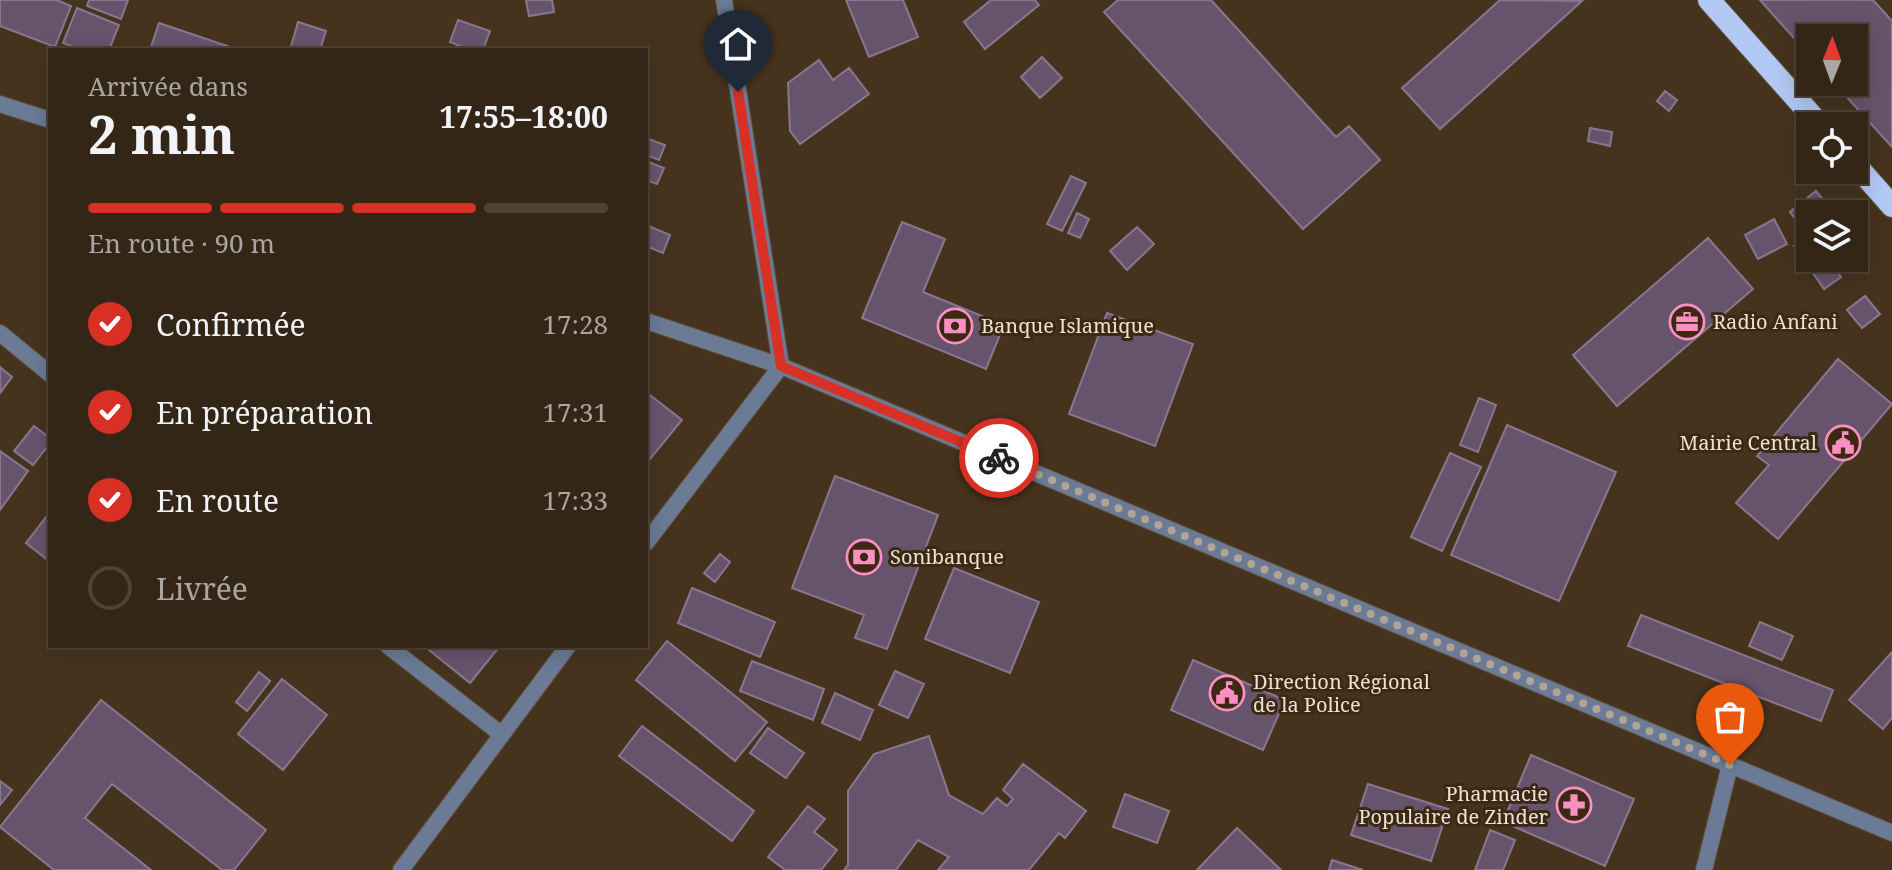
<!DOCTYPE html>
<html lang="fr">
<head>
<meta charset="utf-8">
<style>
  :root { --surface:#342616; --page:#3f3223; --text:#f1f3f6; --muted:#a9a5a1; --line:#4e4335; --accent:#d93025 }
  body { margin:0; font-family:"Noto Serif",serif; background:var(--page); color:var(--text); height:100vh; display:flex; flex-direction:column; font-size:30px; white-space:nowrap }
  * { box-sizing:border-box; margin:0 }
  p { font-size:26px; color:var(--muted) }
  .icon { flex:none; width:44px; height:44px; fill:none; stroke:currentColor; stroke-width:2; stroke-linecap:round; stroke-linejoin:round }
  .map { position:relative; flex:1; overflow:hidden }
  .sheet { position:absolute; left:48px; top:48px; width:600px; height:600px; display:flex; flex-direction:column; background:var(--surface); border-radius:0px; box-shadow:0 4px 20px #0003,0 0 0 2px var(--line) }
  .sheet>* { flex:none }
  .needle { width:52px; rotate:1deg }
  .controls { position:absolute; left:1796px; top:24px; display:grid; gap:16px }
  .controls a { display:grid; place-items:center; width:72px; height:72px; border-radius:0px; background:var(--surface); box-shadow:0 4px 20px #0003,0 0 0 2px var(--line); font-size:40px }
  .pin { position:absolute; display:grid; place-items:center; width:68px; height:68px; color:#fff; margin:-82px -34px; border-radius:50% 50% 50% 0; rotate:-45deg; box-shadow:0 0 8px #0007 }
  .pin .icon { rotate:45deg }
  .courier { position:absolute; display:grid; place-items:center; width:80px; height:80px; margin:-40px; border:6px solid #d93025; border-radius:50%; background:#fff; color:#222; box-shadow:0 2px 10px #0007 }
  .head em { font-style:normal; font-weight:700 }
  .head div { display:flex; flex-direction:column-reverse }
  .head { display:flex; align-items:center; justify-content:space-between; height:136px; padding:0 40px }
  h1 { font-size:52px; font-weight:700; line-height:60px }
  .bar { display:grid; grid-template-columns:repeat(4,1fr); gap:12px 8px; align-content:center; height:96px; padding:0 40px }
  .bar i { height:10px; border-radius:6px; background:var(--line) }
  .bar .active { background:var(--accent) }
  .bar p { grid-column:span 4 }
  ol { padding:0 40px; list-style:none }
  li { display:flex; align-items:center; gap:24px; height:88px }
  li p { margin-inline-start:auto }
  li .icon { padding:8px; border-radius:50%; background:var(--accent); color:#fff; stroke-width:4 }
  li:last-child { color:var(--muted) }
  li i { width:44px; height:44px; border:4px solid var(--line); border-radius:50% }
  .map>svg:first-child { display:block }
  .building { fill:#66546c; stroke:#897790; stroke-width:2 }
  .lines { fill:none; stroke-linecap:round; stroke-linejoin:round }
  .service-casing { stroke:#614f3b; stroke-width:18 }
  .minor-casing { stroke:#614f3b; stroke-width:18 }
  .tertiary-casing { stroke:#614f3b; stroke-width:18 }
  .trunk-casing { stroke:#614f3b; stroke-width:24 }
  .service { stroke:#6b7b96; stroke-width:16 }
  .minor { stroke:#6b7b96; stroke-width:16 }
  .tertiary { stroke:#6b7b96; stroke-width:16 }
  .trunk { stroke:#b2c9f4; stroke-width:22 }
  .done { stroke:#b3a394; stroke-width:8; stroke-dasharray:0 14.4 }
  .route { stroke:#d93025; stroke-width:10 }
  .labels { text-anchor:middle; stroke-width:6; stroke-linejoin:round; paint-order:stroke }
  .poi-label { font-size:20px; fill:#ede0d4; stroke:#3c2914; text-anchor:start }
</style>
</head>
<body>
<div class="map">
<svg width="1892" height="870" viewBox="0 0 1892 870">
  <rect width="100%" height="100%" fill="#46331e"/>
  <path class="building" d="M 0,0 L 57,0 L 71,6 L 55,47 L 0,26 Z
    M 89,0 L 128,0 L 121,19 L 87,6 Z
    M 526,0 L 552,0 L 554,12 L 529,16 Z
    M 846,0 L 903,0 L 918,37 L 869,57 Z
    M 991,0 L 1035,0 L 1039,5 L 985,49 L 964,22 Z
    M 1118,0 L 1211,0 L 1336,137 L 1349,126 L 1380,160 L 1303,229 L 1104,12 Z
    M 1500,0 L 1582,1 L 1440,129 L 1402,88 Z
    M 1760,0 L 1873,0 L 1892,21 L 1892,147 L 1833,82 L 1854,82 L 1854,38 L 1810,38 L 1810,56 Z
    M 77,8 L 119,25 L 109,50 L 81,50 L 63,43 Z
    M 458,20 L 490,31 L 483,50 L 470,50 L 450,42 Z
    M 298,22 L 326,31 L 320,50 L 290,50 Z
    M 159,23 L 239,50 L 150,50 Z
    M 1042,57 L 1062,78 L 1040,98 L 1021,77 Z
    M 819,60 L 833,80 L 849,68 L 869,94 L 800,144 L 790,131 L 788,83 Z
    M 1665,91 L 1677,100 L 1669,111 L 1657,101 Z
    M 1590,128 L 1612,132 L 1610,146 L 1588,141 Z
    M 646,138 L 665,145 L 659,160 L 646,155 Z
    M 646,161 L 664,168 L 657,184 L 646,180 Z
    M 1071,176 L 1086,183 L 1062,231 L 1047,224 Z
    M 1816,191 L 1833,212 L 1810,214 L 1810,230 L 1806,233 L 1790,212 Z
    M 1077,213 L 1089,219 L 1080,238 L 1068,233 Z
    M 1774,219 L 1787,244 L 1758,259 L 1745,235 Z
    M 902,222 L 945,239 L 923,292 L 1004,325 L 986,369 L 862,318 Z
    M 646,225 L 670,235 L 663,253 L 646,246 Z
    M 1137,227 L 1154,244 L 1127,270 L 1110,251 Z
    M 1810,235 L 1810,258 L 1827,258 L 1841,277 L 1824,289 L 1794,246 Z
    M 1708,238 L 1753,289 L 1617,406 L 1573,355 Z
    M 1865,296 L 1880,314 L 1862,328 L 1847,310 Z
    M 1107,313 L 1193,344 L 1155,446 L 1069,414 Z
    M 1838,359 L 1892,404 L 1778,539 L 1736,503 L 1769,465 L 1757,456 Z
    M 0,367 L 12,377 L 0,393 Z
    M 646,392 L 682,420 L 646,464 Z
    M 1479,398 L 1496,405 L 1478,452 L 1460,445 Z
    M 1507,425 L 1616,472 L 1559,601 L 1451,555 Z
    M 34,426 L 50,438 L 50,443 L 33,465 L 14,451 Z
    M 0,451 L 28,471 L 0,510 Z
    M 1450,453 L 1481,467 L 1442,551 L 1411,537 Z
    M 835,476 L 938,515 L 887,649 L 855,638 L 864,615 L 792,588 Z
    M 50,512 L 50,562 L 26,543 Z
    M 720,554 L 730,562 L 715,582 L 704,573 Z
    M 954,568 L 1039,602 L 1010,673 L 925,639 Z
    M 692,588 L 775,622 L 760,657 L 678,623 Z
    M 1641,615 L 1833,690 L 1821,721 L 1628,646 Z
    M 1760,622 L 1793,636 L 1782,660 L 1749,646 Z
    M 667,641 L 767,722 L 735,761 L 636,680 Z
    M 424,646 L 500,646 L 470,683 Z
    M 1892,652 L 1892,718 L 1883,729 L 1849,700 Z
    M 1193,660 L 1285,700 L 1263,750 L 1171,710 Z
    M 752,661 L 824,689 L 813,720 L 740,691 Z
    M 895,671 L 924,684 L 908,718 L 879,705 Z
    M 259,672 L 270,681 L 247,711 L 236,702 Z
    M 282,679 L 327,715 L 283,770 L 238,734 Z
    M 835,693 L 873,710 L 860,740 L 822,723 Z
    M 101,700 L 266,830 L 234,870 L 222,870 L 112,784 L 85,818 L 151,870 L 54,870 L 0,827 Z
    M 642,726 L 754,811 L 732,841 L 619,756 Z
    M 768,728 L 804,753 L 786,778 L 750,753 Z
    M 929,736 L 949,795 L 983,814 L 997,798 L 1007,806 L 1013,799 L 1003,790 L 1023,764 L 1086,811 L 1065,838 L 1059,833 L 1029,870 L 938,870 L 949,857 L 918,840 L 896,870 L 844,870 L 848,865 L 848,791 L 874,754 Z
    M 1531,755 L 1634,799 L 1605,866 L 1503,822 Z
    M 0,781 L 12,790 L 0,805 Z
    M 1368,784 L 1448,809 L 1431,861 L 1351,835 Z
    M 1125,794 L 1169,811 L 1157,843 L 1113,827 Z
    M 808,806 L 825,819 L 814,832 L 837,850 L 821,870 L 785,870 L 768,857 Z
    M 1237,828 L 1281,870 L 1197,870 Z
    M 1490,830 L 1515,840 L 1503,870 L 1475,870 Z
    M 1332,860 L 1363,870 L 1329,870 Z"/>
  <g class="lines">
    <g class="service-casing">
      <path id="service" d="M 1704,870 L 1730,765"/>
    </g>
    <g class="minor-casing">
      <path id="minor" d="M 0,104 L 50,120
        M 646,321 L 781,366 L 1892,833
        M 0,333 L 50,374
        M 388,646 L 501,734"/>
    </g>
    <g class="tertiary-casing">
      <path id="tertiary" d="M 646,543 L 781,366 L 724,0
        M 401,870 L 568,646"/>
    </g>
    <g class="trunk-casing">
      <path id="trunk" d="M 1709,0 L 1821,126
        M 1854,163 L 1892,206"/>
    </g>
    <use href="#service" class="service"/>
    <use href="#minor" class="minor"/>
    <use href="#tertiary" class="tertiary"/>
    <use href="#trunk" class="trunk"/>
  </g>
  <g class="lines">
    <path class="done" d="M 999,458 L 1730,765"/>
    <path class="route" d="M 738,92 L 781,366 L 999,458"/>
  </g>
  <defs>
    <g id="office-ring" transform="scale(1.8)"><circle r="9.5" fill="#3c2914" stroke="#fc8fc2" stroke-width="1.5"/><path d="M-6-3h4V-5.5h4V-3h4V5H-6ZM-1-4.5V-3h2v-1.5ZM-6 0V1H6V0Z" fill="#fc8fc2"/></g>
    <g id="bank-ring" transform="scale(1.8)"><circle r="9.5" fill="#3c2914" stroke="#fc8fc2" stroke-width="1.5"/><path d="M-6-4H6V4H-6ZM0-2.3a2.3 2.3 0 1 0 0 4.6a2.3 2.3 0 1 0 0-4.6Z" fill="#fc8fc2"/></g>
    <g id="civic-ring" transform="scale(1.8)"><circle r="9.5" fill="#3c2914" stroke="#fc8fc2" stroke-width="1.5"/><path d="M-.6-6.5H3V-4.5H.6V-3L4-1V1h2V6H-6V1h2V-1L-.6-3ZM-1.2 2.5V6h2.4V2.5Z" fill="#fc8fc2"/></g>
    <g id="pharmacy-ring" transform="scale(1.8)"><circle r="9.5" fill="#3c2914" stroke="#fc8fc2" stroke-width="1.5"/><path d="M-2-6h4v4h4v4h-4v4h-4v-4h-4v-4h4Z" fill="#fc8fc2"/></g>
  </defs>
  <g fill-rule="evenodd">
    <use href="#office-ring" x="1687" y="322"/>
    <use href="#bank-ring" x="955" y="326"/>
    <use href="#civic-ring" x="1843" y="443"/>
    <use href="#bank-ring" x="864" y="557"/>
    <use href="#civic-ring" x="1227" y="693"/>
    <use href="#pharmacy-ring" x="1574" y="805"/>
  </g>
  <g class="labels">
    <g class="poi-label">
      <text x="1713" y="329">Radio Anfani</text>
      <text x="981" y="333">Banque Islamique</text>
      <text x="1817" y="450" text-anchor="end">Mairie Central</text>
      <text x="890" y="564">Sonibanque</text>
      <text x="1253" y="689">Direction Régional<tspan x="1253" dy="23">de la Police</tspan></text>
      <text x="1548" y="801" text-anchor="end">Pharmacie<tspan x="1548" dy="23">Populaire de Zinder</tspan></text>
    </g>
  </g>
</svg>
<div class="controls">
<a><svg class="needle" viewBox="-14 -14 28 28"><path d="M0-13l5 13h-10z" fill="#e53935"/><path d="M0 13l5-13h-10z" fill="#a9a5a1"/></svg></a>
<a><svg class="icon" aria-label="locate" viewBox="0 0 24 24"><circle cx="12" cy="12" r="6"/><path d="M12 2v4M12 18v4M2 12h4M18 12h4"/></svg></a>
<a><svg class="icon" aria-label="layers" viewBox="0 0 24 24"><path d="M12 4l9 5-9 5-9-5zM3 14l9 5 9-5"/></svg></a>
</div>
<div class="pin" style="left:1730px;top:765px;background:#ea580c"><svg class="icon" aria-label="bag" viewBox="0 0 24 24"><path d="M5 8h14l-1 12H6zM9 8a3 3 0 0 1 6 0"/></svg></div>
<div class="pin" style="left:738px;top:92px;background:#1f2937"><svg class="icon" aria-label="home" viewBox="0 0 24 24"><path d="M3 11l9-7 9 7M6 9v11h12V9"/></svg></div>
<div class="courier" style="left:999px;top:458px"><svg class="icon" aria-label="bike" viewBox="0 0 24 24"><circle cx="6" cy="16" r="4"/><circle cx="18" cy="16" r="4"/><path d="M6 16l4-8h5l3 8M10 8l3 8H6M13 5h3"/></svg></div>
<section class="sheet">
<div class="head"><div><h1>2 min</h1><p>Arrivée dans</p></div><em>17:55–18:00</em></div>
<div class="bar"><i class="active"></i><i class="active"></i><i class="active"></i><i></i><p>En route · 90 m</p></div>
<ol>
<li><svg class="icon" aria-label="check" viewBox="0 0 24 24"><path d="M5 12l5 5 9-10"/></svg>Confirmée<p>17:28</p></li>
<li><svg class="icon" aria-label="check" viewBox="0 0 24 24"><path d="M5 12l5 5 9-10"/></svg>En préparation<p>17:31</p></li>
<li><svg class="icon" aria-label="check" viewBox="0 0 24 24"><path d="M5 12l5 5 9-10"/></svg>En route<p>17:33</p></li>
<li><i></i>Livrée</li>
</ol>
</section>
</div>
</body>
</html>
